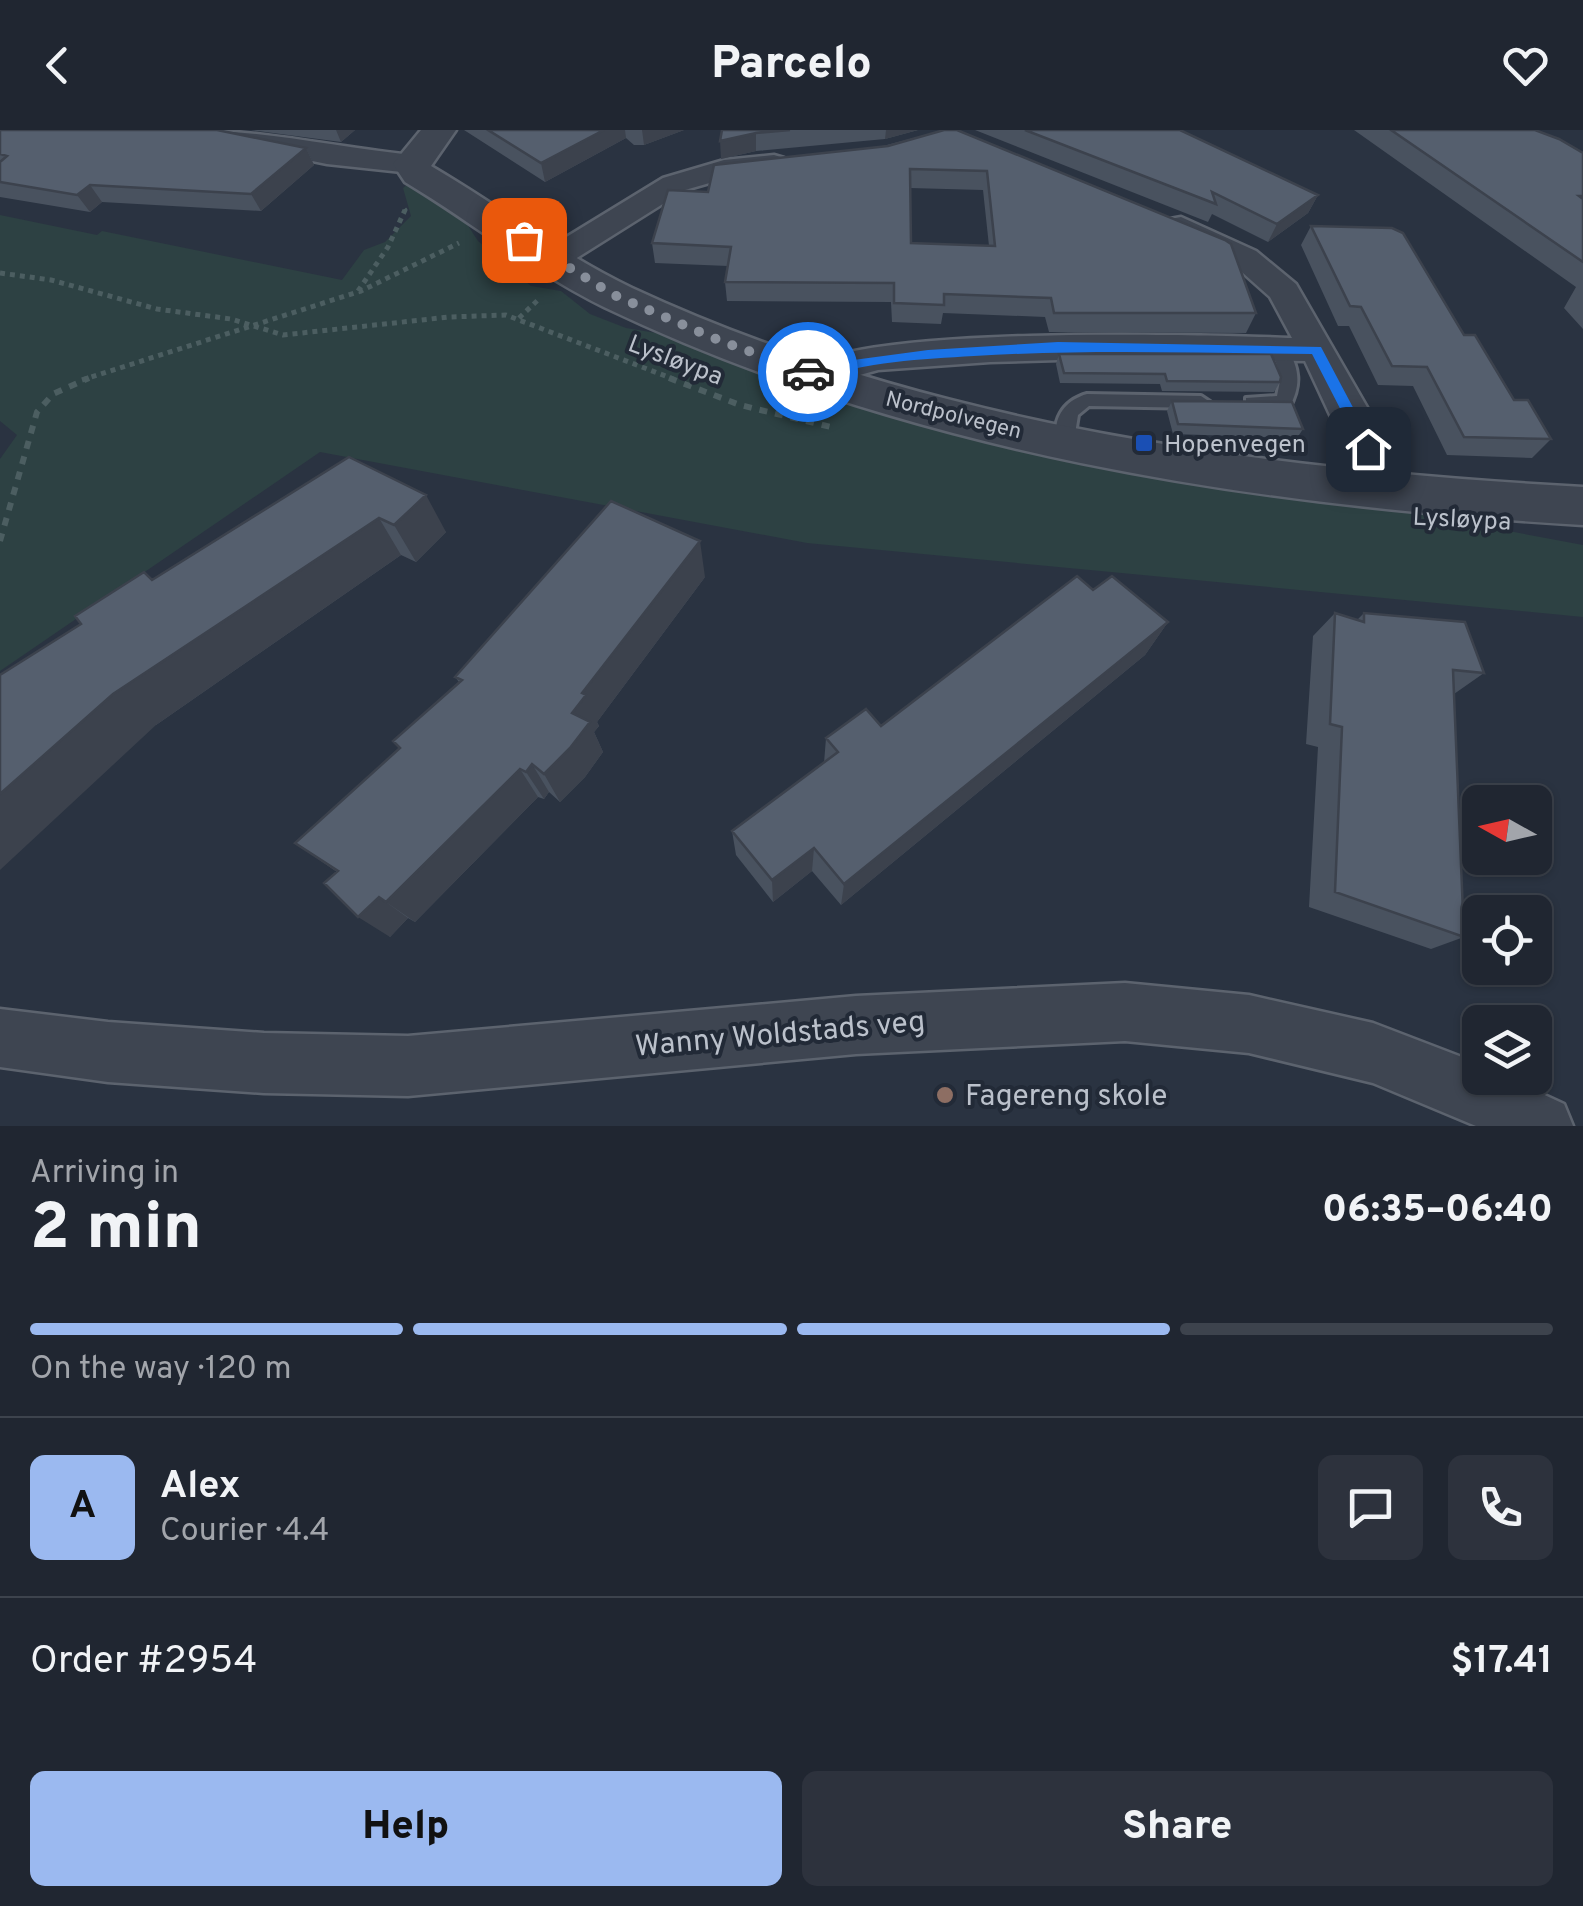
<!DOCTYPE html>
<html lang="en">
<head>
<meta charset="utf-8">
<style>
  :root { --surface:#202631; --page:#2d323d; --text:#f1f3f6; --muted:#a2a5ab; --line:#3d434d; --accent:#9bb9f0 }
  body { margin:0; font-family:Overpass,sans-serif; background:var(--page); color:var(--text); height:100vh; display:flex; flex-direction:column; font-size:38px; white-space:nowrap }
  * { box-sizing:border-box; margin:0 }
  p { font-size:32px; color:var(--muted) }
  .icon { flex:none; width:55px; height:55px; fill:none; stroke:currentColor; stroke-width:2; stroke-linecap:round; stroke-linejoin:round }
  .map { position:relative; height:996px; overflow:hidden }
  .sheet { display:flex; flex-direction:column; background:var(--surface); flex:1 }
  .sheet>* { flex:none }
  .needle { width:65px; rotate:278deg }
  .tools { position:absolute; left:1462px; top:655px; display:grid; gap:20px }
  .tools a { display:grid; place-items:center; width:90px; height:90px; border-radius:15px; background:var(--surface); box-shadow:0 2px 8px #0004,0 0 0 2px var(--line); font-size:50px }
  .pin { position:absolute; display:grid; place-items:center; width:85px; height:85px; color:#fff; margin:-42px; border-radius:20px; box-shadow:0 5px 15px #0006 }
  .courier { position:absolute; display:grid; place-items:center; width:100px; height:100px; margin:-50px; border:8px solid #1a73e8; border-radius:50%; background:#fff; color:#222; box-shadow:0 2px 12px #0007 }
  .head em { font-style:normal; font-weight:800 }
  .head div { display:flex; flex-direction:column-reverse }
  .head { display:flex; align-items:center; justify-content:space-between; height:170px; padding:0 30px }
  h1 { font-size:65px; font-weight:800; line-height:75px }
  .bar { display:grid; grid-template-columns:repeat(4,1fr); gap:15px 10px; align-content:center; height:120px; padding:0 30px }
  .bar i { height:12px; border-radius:8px; background:var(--line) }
  .bar .on { background:var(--accent) }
  .bar p { grid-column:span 4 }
  .line { display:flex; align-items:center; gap:25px; padding:0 30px; border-top:2px solid var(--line) }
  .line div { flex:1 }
  .round { display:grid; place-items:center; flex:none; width:105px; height:105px; border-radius:15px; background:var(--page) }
  .button { display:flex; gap:20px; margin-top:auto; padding:20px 30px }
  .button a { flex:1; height:115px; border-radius:15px; background:var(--accent); color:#111; font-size:40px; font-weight:800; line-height:115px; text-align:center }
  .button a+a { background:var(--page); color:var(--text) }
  header { display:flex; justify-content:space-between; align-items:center; height:130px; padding:0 30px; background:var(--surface); font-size:45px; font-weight:800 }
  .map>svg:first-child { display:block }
  .green { fill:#2d4143 }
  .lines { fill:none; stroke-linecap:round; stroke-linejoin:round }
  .service-casing { stroke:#5c636e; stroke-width:6 }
  .minor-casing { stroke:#5c636e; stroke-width:5 }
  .tertiary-casing { stroke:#5c636e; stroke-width:5 }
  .path-far1 { stroke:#4c5e61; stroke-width:5; stroke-dasharray:5 5; stroke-linecap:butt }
  .path { stroke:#4c5e61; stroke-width:6; stroke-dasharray:8 8; stroke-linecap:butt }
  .service { fill:#3e4551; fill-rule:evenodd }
  .minor { fill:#3e4551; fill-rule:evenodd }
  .tertiary { fill:#3e4551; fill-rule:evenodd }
  .wall { fill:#49525f; fill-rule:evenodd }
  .shaded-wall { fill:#3c424d }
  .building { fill:#555f6e; stroke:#3c424d; stroke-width:2.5; fill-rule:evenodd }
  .route { fill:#1a73e8 }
  .done { stroke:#888f9b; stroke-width:10; stroke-dasharray:0 18 }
  .transit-dot { fill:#1a4fb4; stroke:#222a37; stroke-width:4 }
  .education-dot { fill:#8d6e63; stroke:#222a37; stroke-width:4 }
  .labels { text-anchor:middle; stroke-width:8; stroke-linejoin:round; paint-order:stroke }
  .far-street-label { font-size:22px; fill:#bbc1cb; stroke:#222a37 }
  .street-label { font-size:25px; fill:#bbc1cb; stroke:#222a37 }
  .poi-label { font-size:25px; fill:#bbc1cb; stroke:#222a37; text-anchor:start }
  .near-street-label { font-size:30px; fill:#bbc1cb; stroke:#222a37 }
  .near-poi-label { font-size:30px; fill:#bbc1cb; stroke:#222a37; text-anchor:start }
</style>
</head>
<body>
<header><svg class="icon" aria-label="back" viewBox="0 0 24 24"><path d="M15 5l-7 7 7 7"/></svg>Parcelo<svg class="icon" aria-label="heart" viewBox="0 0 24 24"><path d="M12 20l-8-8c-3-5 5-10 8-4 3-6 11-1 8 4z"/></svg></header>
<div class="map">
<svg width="1583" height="996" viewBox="0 0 1583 996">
  <rect width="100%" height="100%" fill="#2a3341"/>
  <path class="green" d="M 410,52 L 439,69 L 467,94 L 478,111 L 531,156 L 561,161 L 590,184 L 626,198 L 692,209 L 1359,373 L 1583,415 L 1583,487 L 807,413 L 320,322 L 0,541 L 0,329 L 17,305 L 0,291 L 0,85 L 97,105 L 102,101 L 342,150 L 364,120 L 385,112 L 411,86 L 403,58 Z"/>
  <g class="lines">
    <g class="service-casing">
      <path id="service" d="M 1280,213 L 1286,215 C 1299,238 1302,254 1289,278 L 1246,278 L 1246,268 L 1277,266 L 1281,246 L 1271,219 Z
        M 1087,264 L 1201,266 L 1210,272 L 1201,278 L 1089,276 L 1078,285 L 1073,316 L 1059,316 C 1050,291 1063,271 1087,264 Z"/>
    </g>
    <g class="minor-casing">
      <path id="minor" d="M 187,0 C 262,0 336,17 411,25 L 421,28 L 426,34 L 421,40 L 411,43 L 327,34 L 201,8 Z
        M 774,25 L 784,28 L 789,34 L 784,40 L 727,48 L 685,60 L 564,136 L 542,136 L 537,129 L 542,122 L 663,48 L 724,30 Z
        M 1181,87 L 1256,121 L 1296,154 L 1368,279 L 1405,362 L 1399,373 L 1385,377 L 1371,373 L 1305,231 L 1129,228 L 990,232 L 878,240 L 816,257 L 803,254 L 798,245 C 830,193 1220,205 1292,208 L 1270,167 L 1234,135 L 1170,103 L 1165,96 L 1170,89 Z
        M 1125,853 L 1249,865 L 1373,893 L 1480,934 L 1480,948 L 1508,948 L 1564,974 L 1573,996 L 1476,996 L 1373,953 L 1249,923 L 1125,911 L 856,924 L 408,966 L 264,963 L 108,952 L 0,937 L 0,879 L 108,892 L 264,903 L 408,906 L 856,866 Z"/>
    </g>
    <g class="tertiary-casing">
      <path id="tertiary" d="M 421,0 L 456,0 L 431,36 C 498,75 561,124 632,158 C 929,296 1259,339 1583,357 L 1583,395 C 1248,375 910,323 604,177 C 534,143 472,92 405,52 L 393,34 Z"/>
    </g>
    <path class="path-far1" d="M 0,143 L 51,150 L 157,179 L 231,189 L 283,205 L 449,187 L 506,185 L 676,250
      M 358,161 L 388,117 L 405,80 L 402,77
      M 519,188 L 539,169
      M 82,250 L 361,161 L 459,113"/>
    <path class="path" d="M 669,248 L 740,275 L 835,298
      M 0,411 L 37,282 L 53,264 L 89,248"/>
    <use href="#service" class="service"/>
    <use href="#minor" class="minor"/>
    <use href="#tertiary" class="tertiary"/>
  </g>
  <path class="wall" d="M 0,0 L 306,18 L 314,35 L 261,81 L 102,72 L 90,82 L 0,67 Z
    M 251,0 L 355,0 L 341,12 Z
    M 464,0 L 684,0 L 644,15 L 634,15 L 626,8 L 545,52 Z
    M 722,0 L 918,0 L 885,9 L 756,21 L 721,29 Z
    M 944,0 L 1256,183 L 1246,203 L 1049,202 L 1045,187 L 943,183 L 941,194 L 892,192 L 891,172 L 727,171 L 725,152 L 728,136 L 655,133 L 652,113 L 708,62 ZM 910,58 L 983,60 L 989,116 L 911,113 Z
    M 975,0 L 1180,0 L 1318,65 L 1308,83 L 1268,112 L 1212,84 L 1208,92 Z
    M 1354,0 L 1535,0 L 1583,23 L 1583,199 L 1564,178 L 1576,157 Z
    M 1311,96 L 1464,205 L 1514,270 L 1551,309 L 1532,328 L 1447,325 L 1413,256 L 1378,255 L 1349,196 L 1338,196 L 1301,115 Z
    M 1059,224 L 1280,252 L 1274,262 L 1162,261 L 1160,254 L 1060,253 L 1056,234 Z
    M 1172,271 L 1303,299 L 1297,308 L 1173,304 L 1167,281 Z
    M 349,327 L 446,402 L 416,432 L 401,425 L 156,595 L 81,494 L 144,442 L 152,450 Z
    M 705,447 L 597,592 L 599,596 L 594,602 L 603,622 L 585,647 L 560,672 L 549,662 L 544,669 L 538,667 L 415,792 L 408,788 L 390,807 L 337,742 L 295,713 L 400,619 L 393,611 L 459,552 L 455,547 Z
    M 1093,460 L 1168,492 L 1145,525 L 841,775 L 812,741 L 773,772 L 736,725 L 732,701 L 824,633 L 826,608 L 881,596 Z
    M 1335,483 L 1357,490 L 1364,483 L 1484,543 L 1454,564 L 1464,807 L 1431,819 L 1309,777 L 1318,617 L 1306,614 L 1313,506 Z"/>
  <path class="shaded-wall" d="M 336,0 L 355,0 L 341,12 Z
    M 604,0 L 625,0 L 626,8 L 545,52 L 541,33 Z
    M 642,0 L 684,0 L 644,15 Z
    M 886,0 L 918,0 L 885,9 Z
    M 756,3 L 756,21 L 721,29 L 720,11 Z
    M 306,18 L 314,35 L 261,81 L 251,64 Z
    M 90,55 L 102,72 L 90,82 L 77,65 Z
    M 1318,65 L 1308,83 L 1268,112 L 1277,94 Z
    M 426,365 L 446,402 L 416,432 L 394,395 Z
    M 379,388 L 401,425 L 156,595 L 0,740 L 0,664 L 113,564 Z
    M 700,411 L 705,447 L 597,592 L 599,596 L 594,602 L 603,622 L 585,647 L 560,672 L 544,644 L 582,563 Z
    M 1168,492 L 1145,525 L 841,775 L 844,754 Z
    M 532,634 L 549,662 L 544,669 L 526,642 Z
    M 520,639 L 538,667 L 415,792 L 386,772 Z
    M 814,718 L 812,741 L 773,772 L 772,750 Z
    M 379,767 L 408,788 L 390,807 L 358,787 Z"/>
  <path class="building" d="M 0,0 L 217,0 L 306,18 L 251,64 L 90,55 L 77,65 L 0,52 L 0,32 L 7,26 L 0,24 Z
    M 488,0 L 604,0 L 541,33 Z
    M 722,0 L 790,0 L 756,3 L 720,11 Z
    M 944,0 L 957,0 L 1225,110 L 1231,114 L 1256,183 L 1054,183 L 1051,168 L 944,164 L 944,175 L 894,173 L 894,153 L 725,152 L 731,117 L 652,113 L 668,60 L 708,62 L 714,35 L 888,16 ZM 910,39 L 987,41 L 995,116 L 911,113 Z
    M 1025,0 L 1180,0 L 1318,65 L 1277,94 L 1212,62 L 1216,74 Z
    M 1391,0 L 1535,0 L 1559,9 L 1583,23 L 1583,66 L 1579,66 L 1583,69 L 1583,132 Z
    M 1311,96 L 1392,98 L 1403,103 L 1464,205 L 1475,205 L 1514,270 L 1528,270 L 1551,309 L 1464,307 L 1427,237 L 1392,236 L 1361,177 L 1350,176 Z
    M 1059,224 L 1271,224 L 1281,247 L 1280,252 L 1167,251 L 1165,244 L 1064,243 Z
    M 1172,271 L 1292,272 L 1303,299 L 1178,294 Z
    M 349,327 L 426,365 L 394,395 L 379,388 L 113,564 L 0,664 L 0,545 L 81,494 L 75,486 L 144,442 L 152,450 Z
    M 611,371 L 700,411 L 582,563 L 586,565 L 572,583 L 590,592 L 570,618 L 544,644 L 532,634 L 526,642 L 520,639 L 386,772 L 379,767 L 358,787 L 324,753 L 338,741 L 295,713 L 400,618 L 393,611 L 462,550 L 455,547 Z
    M 1077,446 L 1093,460 L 1112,446 L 1168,492 L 844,754 L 814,718 L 772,750 L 732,701 L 838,622 L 826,608 L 866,579 L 881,596 Z
    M 1335,483 L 1364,492 L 1364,483 L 1465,492 L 1484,543 L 1453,540 L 1464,807 L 1335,762 L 1342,597 L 1330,594 Z"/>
  <path class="route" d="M 1058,212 L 1321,217 L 1375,319 L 1363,323 L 1312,224 C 1199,223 1087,219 974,226 C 922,229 865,232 816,249 L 802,242 L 831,233 L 928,220 Z"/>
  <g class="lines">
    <path class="done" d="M 524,110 L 614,165 L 723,212 L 808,242"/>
  </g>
  <rect class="transit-dot" x="1134" y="303" width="20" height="20" rx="5"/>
  <circle class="education-dot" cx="945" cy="965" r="10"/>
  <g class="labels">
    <g class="far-street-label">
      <text transform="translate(954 284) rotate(14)" y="8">Nordpolvegen</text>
    </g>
    <g class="street-label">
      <text transform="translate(676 229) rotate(21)" y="9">Lysløypa</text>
      <text transform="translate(1462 388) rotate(3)" y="9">Lysløypa</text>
    </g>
    <g class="poi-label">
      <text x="1164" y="322">Hopenvegen</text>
    </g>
    <g class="near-street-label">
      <text transform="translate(780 903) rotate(-5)" y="10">Wanny Woldstads veg</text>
    </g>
    <g class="near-poi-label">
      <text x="965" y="975">Fagereng skole</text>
    </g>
  </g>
</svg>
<div class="tools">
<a><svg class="needle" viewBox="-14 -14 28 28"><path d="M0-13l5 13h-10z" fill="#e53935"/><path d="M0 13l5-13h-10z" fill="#a2a5ab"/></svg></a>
<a><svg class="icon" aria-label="locate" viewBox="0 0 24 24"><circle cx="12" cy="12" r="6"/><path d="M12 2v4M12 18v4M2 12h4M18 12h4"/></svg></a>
<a><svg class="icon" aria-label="layers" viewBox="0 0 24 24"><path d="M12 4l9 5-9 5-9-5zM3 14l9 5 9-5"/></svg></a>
</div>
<div class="pin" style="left:524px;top:110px;background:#ea580c"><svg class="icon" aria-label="bag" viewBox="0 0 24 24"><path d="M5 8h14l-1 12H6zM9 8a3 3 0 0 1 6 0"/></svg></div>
<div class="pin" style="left:1368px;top:319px;background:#1f2937"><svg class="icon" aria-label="home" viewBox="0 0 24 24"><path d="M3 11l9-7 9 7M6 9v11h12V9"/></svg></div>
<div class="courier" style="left:808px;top:242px"><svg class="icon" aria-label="car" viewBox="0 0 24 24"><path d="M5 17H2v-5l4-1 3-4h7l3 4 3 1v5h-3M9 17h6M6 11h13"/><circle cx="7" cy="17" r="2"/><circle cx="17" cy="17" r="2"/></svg></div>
</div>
<section class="sheet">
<div class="head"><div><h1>2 min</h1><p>Arriving in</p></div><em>06:35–06:40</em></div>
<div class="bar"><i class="on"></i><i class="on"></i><i class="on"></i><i></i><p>On the way · 120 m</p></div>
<div class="line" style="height:180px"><b class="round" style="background:var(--accent);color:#111">A</b><div><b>Alex</b><p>Courier · 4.4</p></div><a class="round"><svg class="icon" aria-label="chat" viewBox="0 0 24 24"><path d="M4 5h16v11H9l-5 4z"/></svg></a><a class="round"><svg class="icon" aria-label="phone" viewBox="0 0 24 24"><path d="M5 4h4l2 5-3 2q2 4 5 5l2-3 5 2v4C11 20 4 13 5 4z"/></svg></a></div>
<div class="line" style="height:130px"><div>Order #2954</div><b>$17.41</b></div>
<div class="button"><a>Help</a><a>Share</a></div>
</section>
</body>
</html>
